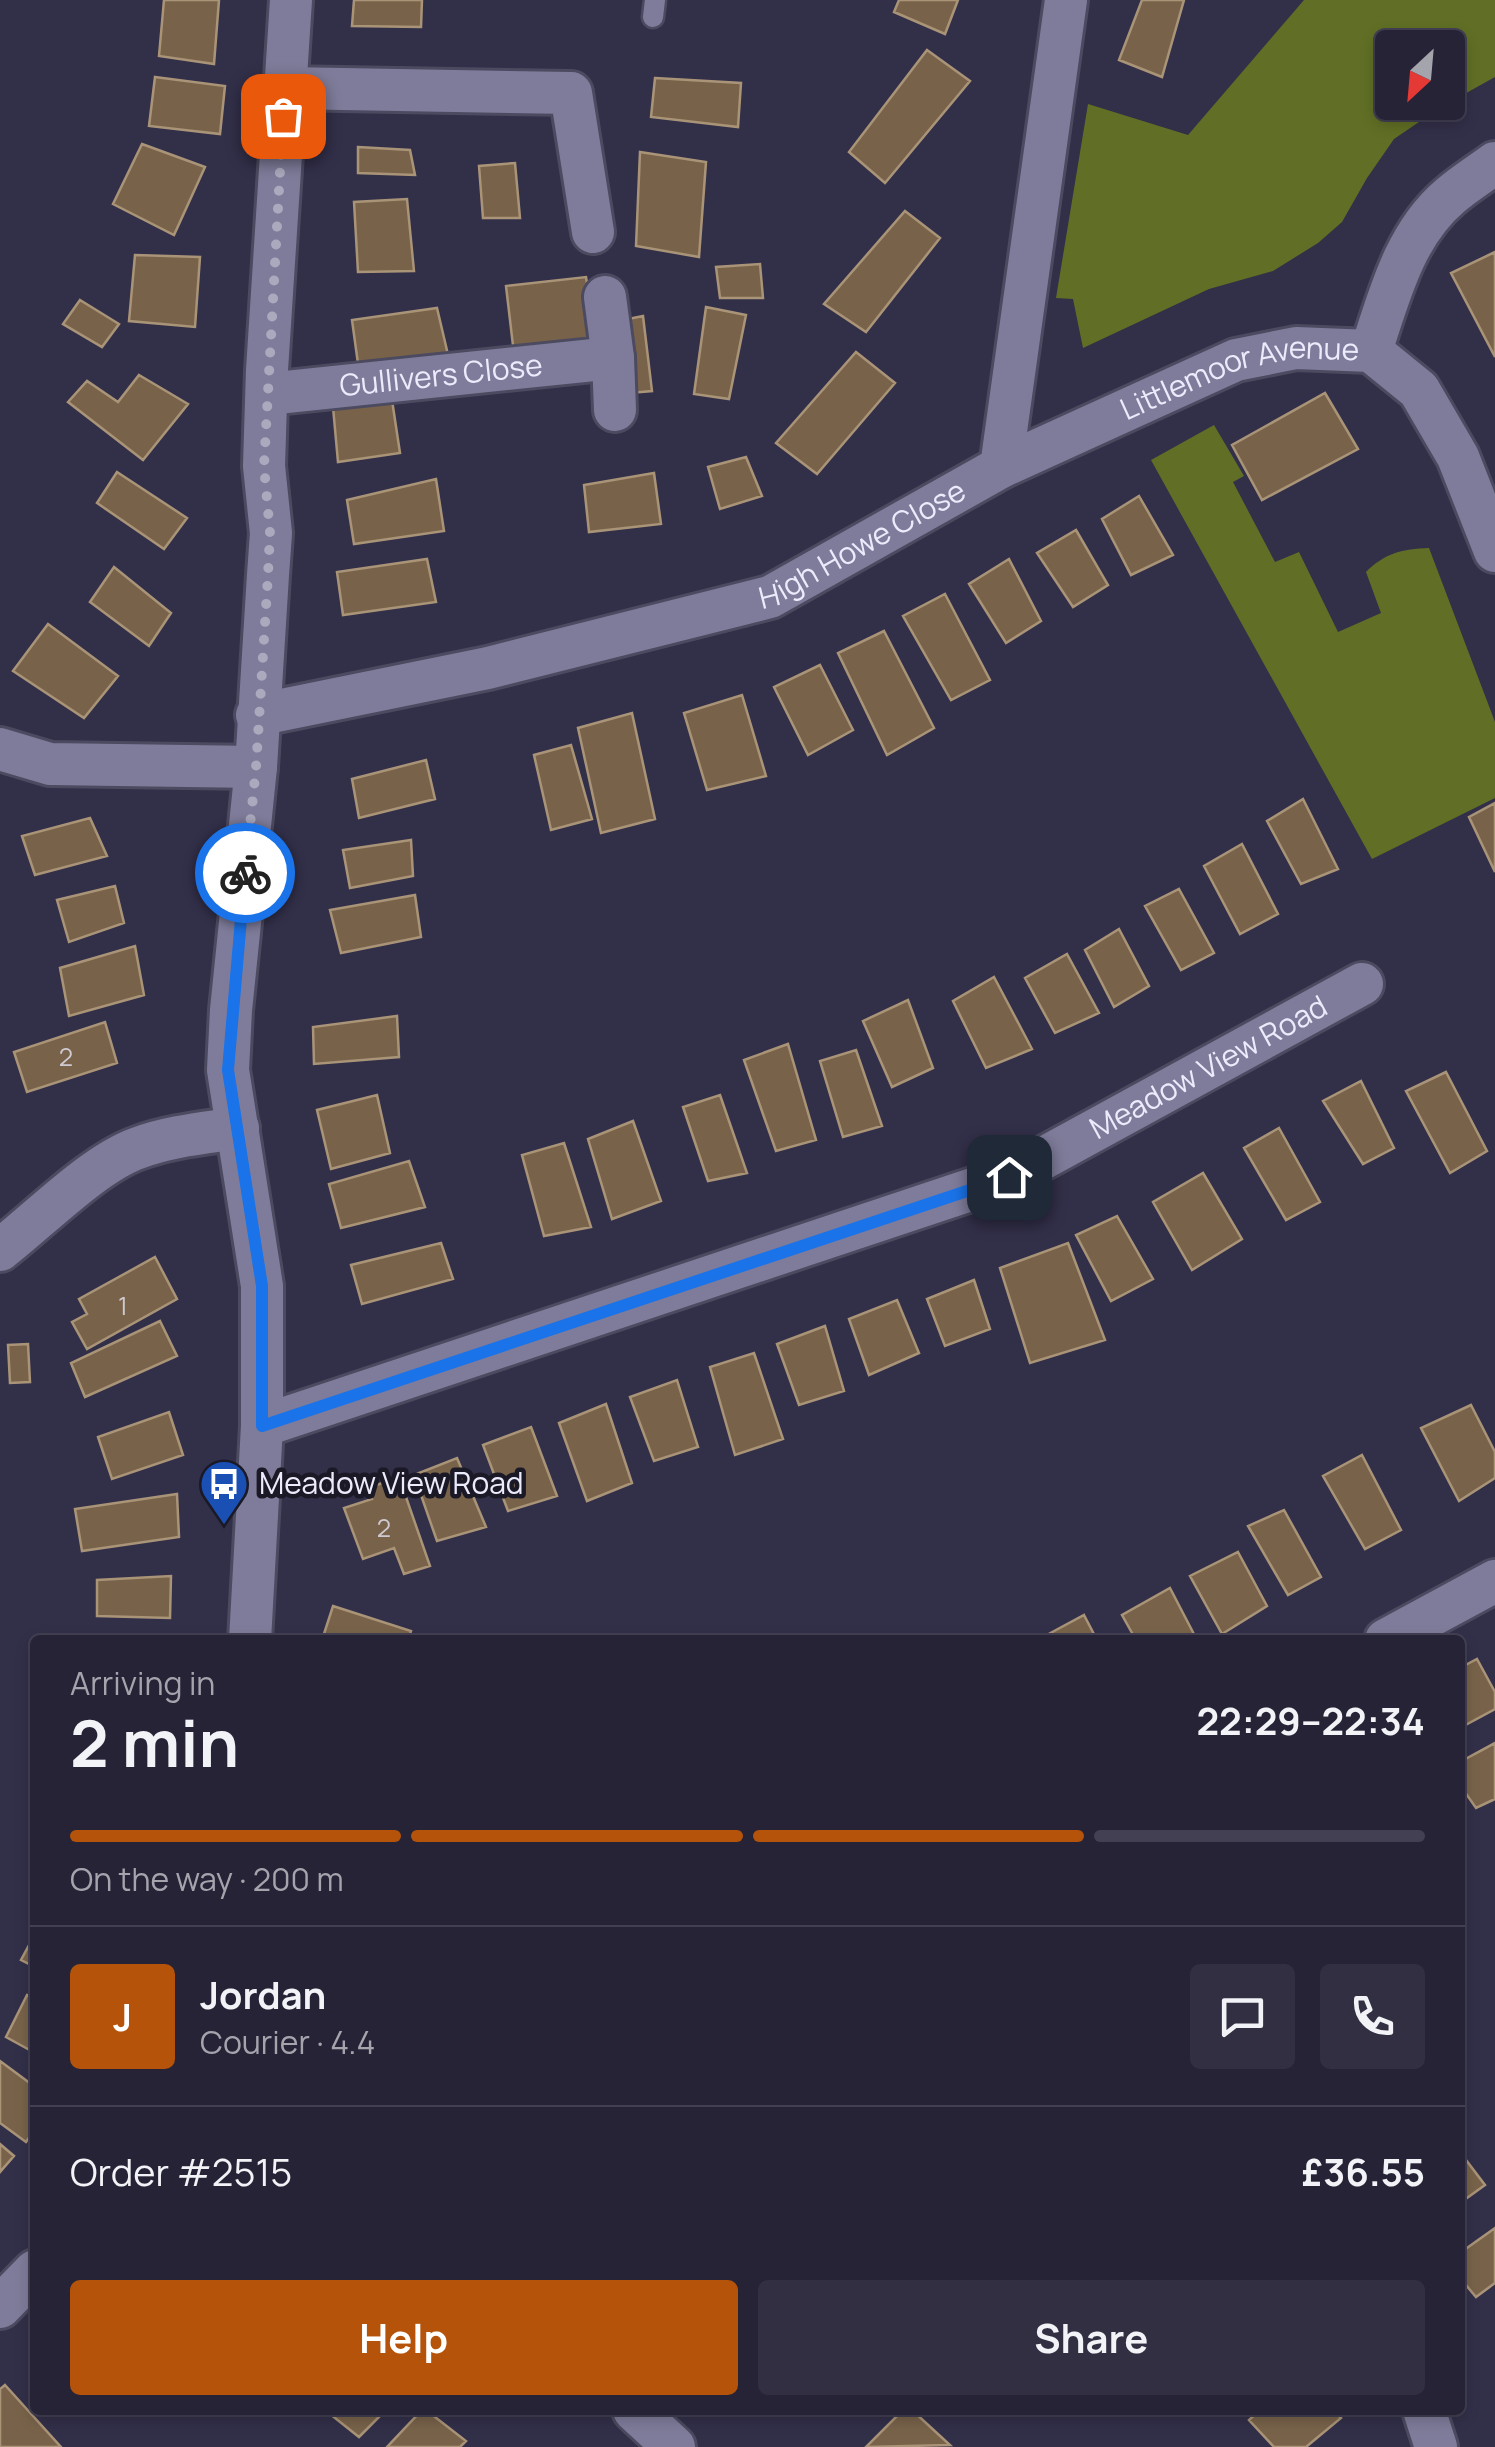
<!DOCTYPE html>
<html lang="en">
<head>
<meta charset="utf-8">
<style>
  :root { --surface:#262337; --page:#322f42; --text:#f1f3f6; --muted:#a4a4ad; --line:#424052; --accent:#b45309 }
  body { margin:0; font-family:Manrope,sans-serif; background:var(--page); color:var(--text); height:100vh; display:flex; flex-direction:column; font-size:38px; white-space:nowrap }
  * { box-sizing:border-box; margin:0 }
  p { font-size:32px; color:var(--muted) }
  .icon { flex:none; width:55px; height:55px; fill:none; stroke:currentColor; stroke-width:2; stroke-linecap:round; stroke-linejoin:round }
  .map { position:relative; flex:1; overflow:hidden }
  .side { position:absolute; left:30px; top:1635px; width:1435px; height:780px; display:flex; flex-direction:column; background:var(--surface); border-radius:10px; box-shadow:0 5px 15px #0003,0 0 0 2px var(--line) }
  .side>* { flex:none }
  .needle { width:65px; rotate:206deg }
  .buttons { position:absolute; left:1375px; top:30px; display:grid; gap:20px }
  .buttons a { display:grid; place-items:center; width:90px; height:90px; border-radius:10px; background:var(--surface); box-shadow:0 5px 15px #0003,0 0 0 2px var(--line); font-size:50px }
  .pin { position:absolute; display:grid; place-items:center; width:85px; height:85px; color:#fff; margin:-42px; border-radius:20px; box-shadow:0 5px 15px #0006 }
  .courier { position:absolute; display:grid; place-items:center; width:100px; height:100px; margin:-50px; border:8px solid #1a73e8; border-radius:50%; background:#fff; color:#222; box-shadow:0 2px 12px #0007 }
  .headline em { font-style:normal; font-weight:700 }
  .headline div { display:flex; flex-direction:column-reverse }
  .headline { display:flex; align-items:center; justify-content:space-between; height:170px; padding:0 40px }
  h1 { font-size:65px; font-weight:700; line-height:75px }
  .bar { display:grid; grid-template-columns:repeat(4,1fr); gap:15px 10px; align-content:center; height:120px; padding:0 40px }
  .bar i { height:12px; border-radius:8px; background:var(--line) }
  .bar .on { background:var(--accent) }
  .bar p { grid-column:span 4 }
  .line { display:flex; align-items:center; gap:25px; padding:0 40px; border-top:2px solid var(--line) }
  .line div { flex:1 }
  .round { display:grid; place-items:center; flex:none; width:105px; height:105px; border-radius:10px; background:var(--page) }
  .action { display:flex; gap:20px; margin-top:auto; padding:20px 40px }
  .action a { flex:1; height:115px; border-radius:10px; background:var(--accent); color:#fff; font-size:40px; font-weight:700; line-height:115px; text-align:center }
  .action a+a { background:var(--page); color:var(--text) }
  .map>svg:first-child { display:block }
  .forest { fill:#606f25; fill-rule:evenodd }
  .building { fill:#78634a; stroke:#aa9478; stroke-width:2.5 }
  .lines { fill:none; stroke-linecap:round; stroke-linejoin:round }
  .service-casing { stroke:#4c4a60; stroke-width:25 }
  .minor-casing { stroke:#4c4a60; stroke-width:48 }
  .service { stroke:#7f7c9b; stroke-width:20 }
  .minor { stroke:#7f7c9b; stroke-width:42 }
  .done { stroke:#aba9bd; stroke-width:10; stroke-dasharray:0 18 }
  .route { stroke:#1a73e8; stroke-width:12 }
  .labels { text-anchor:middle; stroke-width:9; stroke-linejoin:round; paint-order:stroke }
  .number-label { font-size:25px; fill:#cfc9d0 }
  .street-label { font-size:30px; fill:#ecebfc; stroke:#1a1925 }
  .poi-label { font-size:30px; fill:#ecebfc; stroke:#1a1925; text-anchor:start }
</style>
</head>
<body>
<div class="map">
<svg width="1495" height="2447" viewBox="0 0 1495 2447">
  <rect width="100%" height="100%" fill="#322f49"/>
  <path class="forest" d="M 1304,0 L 1495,0 L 1495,77 L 1441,107 L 1394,139 L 1367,178 L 1342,222 L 1318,243 L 1273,271 L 1209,289 L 1083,348 L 1073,299 L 1056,298 L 1088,104 L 1188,135 ZM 1392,48 L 1448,48 L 1448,102 L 1392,102 Z
    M 1214,425 L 1244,476 L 1233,482 L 1275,562 L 1299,552 L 1338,632 L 1381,613 L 1366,572 C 1385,553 1402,549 1429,548 L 1495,722 L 1495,798 L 1372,859 L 1151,460 Z"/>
  <path class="building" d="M 164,0 L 219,0 L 214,64 L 159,56 Z
    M 354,0 L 422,0 L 421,27 L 352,26 Z
    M 899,0 L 958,0 L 945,34 L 894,12 Z
    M 1142,0 L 1184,0 L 1162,77 L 1119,60 Z
    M 927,50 L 970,81 L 885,183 L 849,152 Z
    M 155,77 L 225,86 L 220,134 L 149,126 Z
    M 655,78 L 741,83 L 738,127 L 651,117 Z
    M 142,144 L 205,167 L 174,235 L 113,204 Z
    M 358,147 L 410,150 L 415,175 L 358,173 Z
    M 640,152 L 706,162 L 699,257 L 636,246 Z
    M 515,163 L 520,218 L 483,218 L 479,166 Z
    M 407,199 L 414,271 L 358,272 L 354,202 Z
    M 905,211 L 940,238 L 866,332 L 824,304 Z
    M 1495,252 L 1495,357 L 1451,273 Z
    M 135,255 L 200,257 L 195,327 L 129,321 Z
    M 760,264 L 763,298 L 720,298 L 716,267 Z
    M 586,277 L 597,344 L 514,354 L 506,286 Z
    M 80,300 L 119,324 L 102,347 L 63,324 Z
    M 706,307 L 746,315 L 729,399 L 694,394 Z
    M 437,308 L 449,359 L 359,371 L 352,320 Z
    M 643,316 L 652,391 L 630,393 L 623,320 Z
    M 856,352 L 895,383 L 817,474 L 776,443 Z
    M 139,375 L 188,404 L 143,460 L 68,402 L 87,381 L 118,402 Z
    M 1325,393 L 1358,449 L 1262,500 L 1232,445 Z
    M 392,400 L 400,453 L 338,462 L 333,407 Z
    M 746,457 L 762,496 L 720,509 L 708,467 Z
    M 117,472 L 187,518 L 164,549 L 97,503 Z
    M 654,473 L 661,524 L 589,532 L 584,485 Z
    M 436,479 L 444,531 L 354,544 L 347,500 Z
    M 1139,496 L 1173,555 L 1131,575 L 1102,519 Z
    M 1076,530 L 1108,585 L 1073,607 L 1037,553 Z
    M 427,559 L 436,602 L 343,615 L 337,572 Z
    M 1009,559 L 1041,621 L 1006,643 L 969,584 Z
    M 114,567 L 171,613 L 149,646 L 90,602 Z
    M 945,594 L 990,680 L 951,700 L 903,616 Z
    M 48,624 L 118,676 L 84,718 L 13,671 Z
    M 884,631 L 934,728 L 887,755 L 838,653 Z
    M 820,665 L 853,730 L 808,755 L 774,687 Z
    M 742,695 L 766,776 L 707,790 L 684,713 Z
    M 632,713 L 655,819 L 601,833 L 578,728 Z
    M 571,745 L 592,819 L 551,830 L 534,755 Z
    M 426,760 L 435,799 L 359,818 L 352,779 Z
    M 1303,799 L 1338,869 L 1301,884 L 1267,821 Z
    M 1495,803 L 1495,872 L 1469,817 Z
    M 90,818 L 107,856 L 35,875 L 22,836 Z
    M 411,840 L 413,876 L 350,888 L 343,850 Z
    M 1242,844 L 1278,914 L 1240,934 L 1204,866 Z
    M 115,886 L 124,923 L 69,942 L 57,900 Z
    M 1179,889 L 1214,953 L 1181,970 L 1145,906 Z
    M 415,895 L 421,937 L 341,953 L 330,910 Z
    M 1119,929 L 1149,986 L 1114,1007 L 1085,950 Z
    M 135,946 L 144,995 L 69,1016 L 60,968 Z
    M 1067,954 L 1099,1013 L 1055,1033 L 1025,978 Z
    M 994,977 L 1032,1049 L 986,1068 L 953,1001 Z
    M 908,1000 L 933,1068 L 892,1087 L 863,1021 Z
    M 397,1016 L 399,1057 L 314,1064 L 313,1027 Z
    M 105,1022 L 117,1063 L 27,1092 L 14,1052 Z
    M 788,1044 L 816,1140 L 776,1151 L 744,1060 Z
    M 856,1050 L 882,1126 L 843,1137 L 820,1061 Z
    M 1446,1072 L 1487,1151 L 1450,1173 L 1406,1091 Z
    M 1361,1081 L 1394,1148 L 1363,1164 L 1323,1101 Z
    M 377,1095 L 390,1153 L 331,1169 L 317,1110 Z
    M 720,1095 L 747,1173 L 708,1181 L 683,1107 Z
    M 633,1121 L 661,1201 L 612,1219 L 588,1139 Z
    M 1279,1128 L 1320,1202 L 1286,1220 L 1244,1148 Z
    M 564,1143 L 591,1227 L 544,1236 L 522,1155 Z
    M 409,1161 L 425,1207 L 341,1228 L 329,1184 Z
    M 1203,1173 L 1242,1239 L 1192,1270 L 1153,1202 Z
    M 1117,1216 L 1153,1279 L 1111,1301 L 1076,1235 Z
    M 441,1243 L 453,1279 L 362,1304 L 351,1265 Z
    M 1068,1243 L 1105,1340 L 1030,1363 L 1000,1268 Z
    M 155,1257 L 177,1299 L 87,1349 L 72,1322 L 87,1314 L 79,1299 Z
    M 974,1280 L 990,1329 L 945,1346 L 927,1299 Z
    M 897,1300 L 919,1353 L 869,1375 L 849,1319 Z
    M 160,1321 L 177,1356 L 85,1397 L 71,1363 Z
    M 825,1326 L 844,1391 L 799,1405 L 777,1344 Z
    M 28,1344 L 30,1382 L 10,1383 L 8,1345 Z
    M 754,1353 L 783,1439 L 735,1455 L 710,1367 Z
    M 677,1380 L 698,1447 L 654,1461 L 630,1397 Z
    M 606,1404 L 632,1483 L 587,1501 L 559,1423 Z
    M 1471,1405 L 1495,1452 L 1495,1478 L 1459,1501 L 1421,1428 Z
    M 169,1412 L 183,1455 L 112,1479 L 98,1437 Z
    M 531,1427 L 557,1496 L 508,1511 L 483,1445 Z
    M 1362,1455 L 1401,1530 L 1365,1549 L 1323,1476 Z
    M 457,1458 L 486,1527 L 437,1541 L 414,1475 Z
    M 399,1477 L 430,1566 L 404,1574 L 394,1548 L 363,1559 L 344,1508 L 372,1499 L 368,1488 Z
    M 177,1494 L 179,1537 L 82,1551 L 75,1509 Z
    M 1284,1510 L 1321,1577 L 1288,1595 L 1248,1526 Z
    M 1238,1552 L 1267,1606 L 1222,1634 L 1190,1576 Z
    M 171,1576 L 170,1618 L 97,1616 L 97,1580 Z
    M 1170,1588 L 1197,1640 L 1136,1640 L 1122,1615 Z
    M 333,1606 L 411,1631 L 408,1640 L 322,1640 Z
    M 1084,1615 L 1097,1640 L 1047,1640 L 1045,1636 Z
    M 1477,1659 L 1495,1692 L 1495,1709 L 1460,1728 L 1460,1668 Z
    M 1495,1743 L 1495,1799 L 1476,1808 L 1460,1785 L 1460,1762 Z
    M 35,1934 L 35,1967 L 21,1960 Z
    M 27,1995 L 35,1998 L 35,2053 L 6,2037 Z
    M 0,2061 L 35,2087 L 35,2129 L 26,2142 L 0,2123 Z
    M 0,2144 L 14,2156 L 0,2172 Z
    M 1460,2152 L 1485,2185 L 1460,2203 Z
    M 1495,2228 L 1495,2283 L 1476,2297 L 1460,2278 L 1460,2253 Z
    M 5,2385 L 61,2447 L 0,2447 L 0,2389 Z
    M 325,2410 L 386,2410 L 359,2437 Z
    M 422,2410 L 426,2410 L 466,2441 L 460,2447 L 387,2447 Z
    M 903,2410 L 912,2410 L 950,2445 L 866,2447 Z
    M 1260,2410 L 1333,2410 L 1341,2418 L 1306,2447 L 1274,2447 L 1249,2420 Z"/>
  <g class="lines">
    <g class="service-casing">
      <path id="service" d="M 653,17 L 655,0"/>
    </g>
    <g class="minor-casing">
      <g id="minor">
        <path d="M 286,88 L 571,93 L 593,232"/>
        <path d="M 1371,351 C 1389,297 1404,235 1450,196 C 1464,184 1480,174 1495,163"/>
        <path d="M 613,358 L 615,410"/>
        <path id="s1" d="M 267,394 L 613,358 L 605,297"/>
        <path id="s2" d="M 1001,467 L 1236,360 L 1296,348 L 1371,351 L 1419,390 L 1458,457 L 1495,551"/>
        <path id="s3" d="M 257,715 L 488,668 L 770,597 L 1001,467 L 1066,0"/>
        <path d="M 0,749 L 50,764 L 256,767"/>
        <path d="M 0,1250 C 39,1220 93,1164 138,1148 C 170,1136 205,1133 238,1128"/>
        <path id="s4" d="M 262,1426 L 1009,1177 L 1362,984"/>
        <path d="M 250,1640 L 262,1426 L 262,1286 L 228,1070 L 231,1010 L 256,767 L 268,575 L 271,533 L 264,466 L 267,370 L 291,0"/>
        <path d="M 1386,1640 L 1495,1581"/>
        <path d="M 0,2307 L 35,2271"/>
        <path d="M 634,2410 L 674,2447"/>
        <path d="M 1424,2410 L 1436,2447"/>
      </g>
    </g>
    <use href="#service" class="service"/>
    <use href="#minor" class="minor"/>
  </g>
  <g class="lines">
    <path class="done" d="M 245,873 L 256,768 L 268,575 L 270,533 L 264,466 L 283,116"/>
    <path class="route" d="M 245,873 L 228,1070 L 262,1286 L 262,1426 L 1009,1177"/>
  </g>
  <defs>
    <g id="bus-pin" transform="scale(2.5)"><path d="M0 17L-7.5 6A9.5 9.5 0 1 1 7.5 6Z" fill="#1a4fb4" stroke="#1a1925"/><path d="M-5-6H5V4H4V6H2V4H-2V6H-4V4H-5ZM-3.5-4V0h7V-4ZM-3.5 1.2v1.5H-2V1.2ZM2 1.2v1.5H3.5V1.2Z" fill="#fff"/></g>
  </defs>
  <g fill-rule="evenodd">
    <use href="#bus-pin" x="224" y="1484"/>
  </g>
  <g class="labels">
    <g class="number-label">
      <text x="66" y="1066">2</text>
      <text x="123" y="1315">1</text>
      <text x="384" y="1537">2</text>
    </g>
    <g class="street-label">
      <text dy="10" stroke="none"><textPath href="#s1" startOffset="175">Gullivers Close</textPath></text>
      <text dy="10" stroke="none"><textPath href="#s2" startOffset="258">Littlemoor Avenue</textPath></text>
      <text dy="10" stroke="none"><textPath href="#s3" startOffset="632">High Howe Close</textPath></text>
      <text dy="10" stroke="none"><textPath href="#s4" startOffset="1015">Meadow View Road</textPath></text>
    </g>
    <g class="poi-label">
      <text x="259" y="1494">Meadow View Road</text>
    </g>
  </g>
</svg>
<div class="buttons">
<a><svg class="needle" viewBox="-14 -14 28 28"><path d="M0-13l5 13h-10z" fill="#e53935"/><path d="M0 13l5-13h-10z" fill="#a4a4ad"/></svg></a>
</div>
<div class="pin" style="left:283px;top:116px;background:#ea580c"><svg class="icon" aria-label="bag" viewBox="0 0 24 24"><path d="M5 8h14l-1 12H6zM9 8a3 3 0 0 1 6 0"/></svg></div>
<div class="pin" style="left:1009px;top:1177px;background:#1f2937"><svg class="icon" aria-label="home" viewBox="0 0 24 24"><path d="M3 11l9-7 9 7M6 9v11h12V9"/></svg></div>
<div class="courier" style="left:245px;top:873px"><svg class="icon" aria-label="bike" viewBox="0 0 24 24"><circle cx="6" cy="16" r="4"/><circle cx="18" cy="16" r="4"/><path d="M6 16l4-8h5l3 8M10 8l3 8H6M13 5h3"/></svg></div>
<section class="side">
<div class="headline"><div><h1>2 min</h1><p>Arriving in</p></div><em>22:29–22:34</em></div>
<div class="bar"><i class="on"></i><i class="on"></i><i class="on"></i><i></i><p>On the way · 200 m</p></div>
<div class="line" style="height:180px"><b class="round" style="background:var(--accent);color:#fff">J</b><div><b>Jordan</b><p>Courier · 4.4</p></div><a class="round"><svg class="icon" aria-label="chat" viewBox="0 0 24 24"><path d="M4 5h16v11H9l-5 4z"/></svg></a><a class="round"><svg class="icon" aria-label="phone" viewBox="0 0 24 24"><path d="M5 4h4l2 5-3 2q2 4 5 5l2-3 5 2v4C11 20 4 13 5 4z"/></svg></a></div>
<div class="line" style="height:130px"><div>Order #2515</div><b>£36.55</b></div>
<div class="action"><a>Help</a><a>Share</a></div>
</section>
</div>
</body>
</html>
